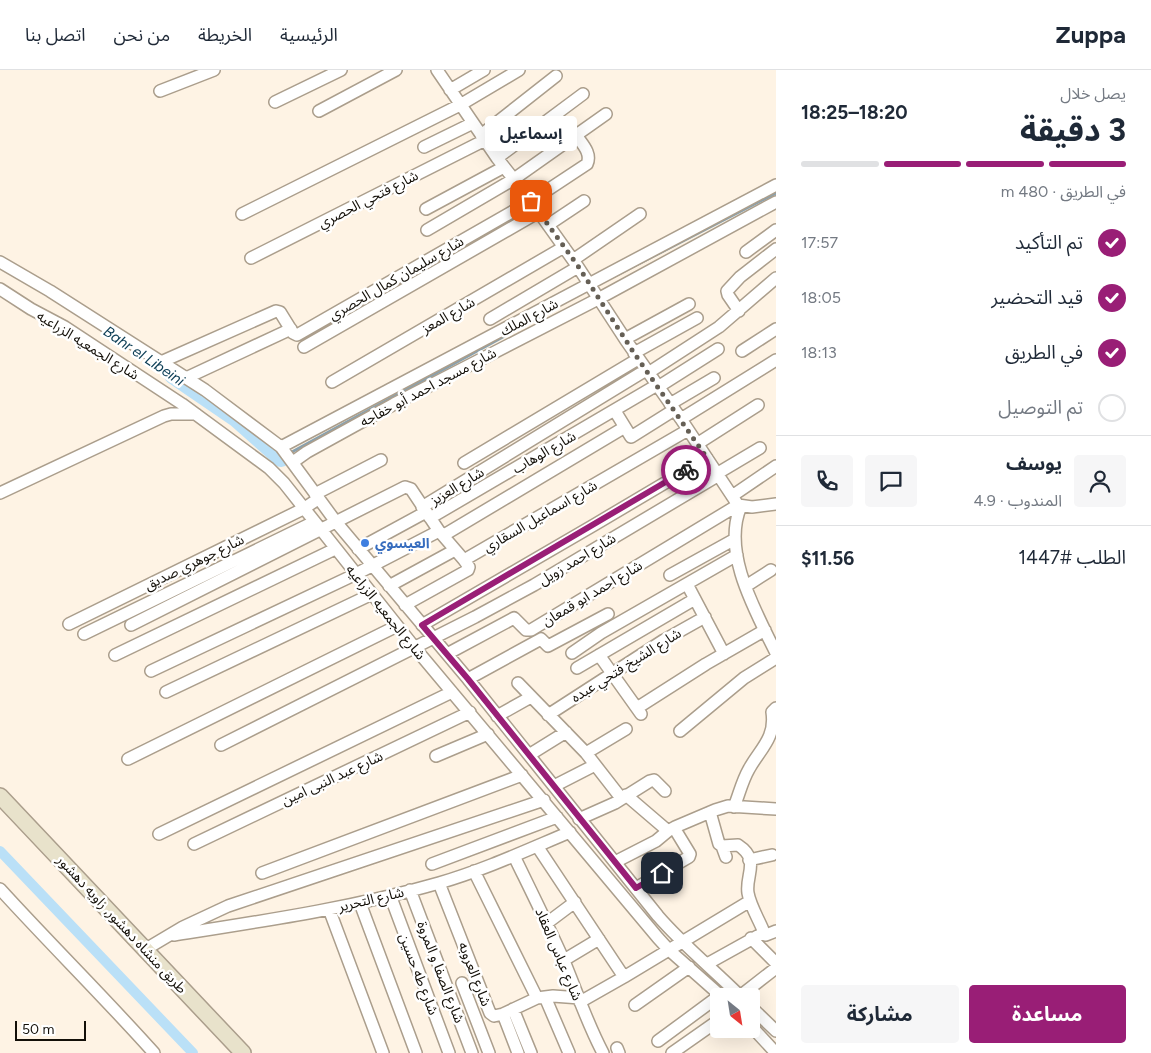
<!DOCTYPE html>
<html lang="ar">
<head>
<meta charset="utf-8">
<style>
  :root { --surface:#fff; --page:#f6f6f7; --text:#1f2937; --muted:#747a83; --line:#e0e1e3; --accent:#991e76 }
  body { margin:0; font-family:Figtree,"Noto Sans Arabic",sans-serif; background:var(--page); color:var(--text); direction:rtl; height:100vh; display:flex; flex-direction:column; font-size:19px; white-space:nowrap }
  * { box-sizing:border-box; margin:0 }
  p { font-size:16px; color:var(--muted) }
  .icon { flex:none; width:28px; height:28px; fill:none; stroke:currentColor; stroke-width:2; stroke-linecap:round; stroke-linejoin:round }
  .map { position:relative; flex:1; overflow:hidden; direction:ltr }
  .panel { display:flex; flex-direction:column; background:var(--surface); width:375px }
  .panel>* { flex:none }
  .needle { width:32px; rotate:150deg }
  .controls { position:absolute; left:710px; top:918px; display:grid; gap:10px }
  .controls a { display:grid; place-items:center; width:50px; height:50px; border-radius:5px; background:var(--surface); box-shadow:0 5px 20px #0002; font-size:25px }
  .scale { position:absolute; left:15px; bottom:12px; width:71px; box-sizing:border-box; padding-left:5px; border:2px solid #130f08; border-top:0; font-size:14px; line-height:18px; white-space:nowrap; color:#130f08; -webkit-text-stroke:4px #fff; paint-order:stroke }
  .pin { position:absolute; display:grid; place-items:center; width:42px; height:42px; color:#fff; margin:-21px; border-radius:10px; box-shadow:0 2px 8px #0006 }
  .courier { position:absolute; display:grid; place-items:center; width:50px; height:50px; margin:-25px; border:4px solid #991e76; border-radius:50%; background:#fff; color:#222; box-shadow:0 1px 6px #0007 }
  .bubble { position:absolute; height:35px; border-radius:5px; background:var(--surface); box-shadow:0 5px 20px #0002; font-size:16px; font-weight:700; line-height:35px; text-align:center; direction:rtl }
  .head em { font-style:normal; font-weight:700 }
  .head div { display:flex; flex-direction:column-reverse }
  .head { display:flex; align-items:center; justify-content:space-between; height:85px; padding:0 25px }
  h1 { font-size:32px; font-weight:700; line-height:38px }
  .bar { display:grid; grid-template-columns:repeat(4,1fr); gap:8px 5px; align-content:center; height:60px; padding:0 25px }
  .bar i { height:6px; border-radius:4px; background:var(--line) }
  .bar .active { background:var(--accent) }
  .bar p { grid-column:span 4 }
  .line { display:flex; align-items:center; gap:12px; padding:0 25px; border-top:1px solid var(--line) }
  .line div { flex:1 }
  .round { display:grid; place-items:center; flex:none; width:52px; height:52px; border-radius:5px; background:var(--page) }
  ol { padding:0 25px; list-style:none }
  li { display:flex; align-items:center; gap:15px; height:55px }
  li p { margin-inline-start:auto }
  li .icon { padding:5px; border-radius:50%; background:var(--accent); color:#fff; stroke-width:4 }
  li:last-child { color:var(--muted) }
  li i { width:28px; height:28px; border:2px solid var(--line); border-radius:50% }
  .action { display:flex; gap:10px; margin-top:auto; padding:10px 25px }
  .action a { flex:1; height:58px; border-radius:5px; background:var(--accent); color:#fff; font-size:20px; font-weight:700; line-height:58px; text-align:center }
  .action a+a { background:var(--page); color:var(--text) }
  header { display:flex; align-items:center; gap:30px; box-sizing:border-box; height:70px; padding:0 25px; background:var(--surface); border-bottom:1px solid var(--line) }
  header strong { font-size:24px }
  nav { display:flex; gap:28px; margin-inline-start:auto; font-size:18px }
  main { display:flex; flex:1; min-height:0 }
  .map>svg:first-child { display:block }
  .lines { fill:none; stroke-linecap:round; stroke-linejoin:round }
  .stream { stroke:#88a1af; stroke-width:3 }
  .canal { stroke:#bae0f7; stroke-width:10 }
  .river { stroke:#bae0f7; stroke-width:18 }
  .street-casing { stroke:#ab9e8c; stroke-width:14 }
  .secondary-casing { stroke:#ab9e8c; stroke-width:18 }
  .street { stroke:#fff; stroke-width:11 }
  .secondary { stroke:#e8e2cb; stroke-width:15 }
  .done { stroke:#655f55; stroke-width:5; stroke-dasharray:0 9 }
  .route { stroke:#991e76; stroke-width:6 }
  .shop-dot { fill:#3f7fe0; stroke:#fff; stroke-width:2 }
  .labels { text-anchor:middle; stroke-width:5; stroke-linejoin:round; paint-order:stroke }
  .street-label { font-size:14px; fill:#130f08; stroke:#fff }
  .shop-label { font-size:14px; font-weight:bold; fill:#366cbe; stroke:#fff; text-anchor:start }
  .water-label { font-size:15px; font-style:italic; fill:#0a3c54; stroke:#fff }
</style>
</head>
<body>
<header>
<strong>Zuppa</strong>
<nav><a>الرئيسية</a><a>الخريطة</a><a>من نحن</a><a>اتصل بنا</a></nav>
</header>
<main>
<section class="panel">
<div class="head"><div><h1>3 دقيقة</h1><p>يصل خلال</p></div><em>18:20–18:25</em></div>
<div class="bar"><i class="active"></i><i class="active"></i><i class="active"></i><i></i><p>في الطريق · 480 m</p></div>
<ol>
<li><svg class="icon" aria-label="check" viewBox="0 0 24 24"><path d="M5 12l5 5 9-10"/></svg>تم التأكيد<p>17:57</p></li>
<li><svg class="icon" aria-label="check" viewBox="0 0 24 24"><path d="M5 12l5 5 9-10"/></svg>قيد التحضير<p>18:05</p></li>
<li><svg class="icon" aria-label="check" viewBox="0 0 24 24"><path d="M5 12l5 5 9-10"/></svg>في الطريق<p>18:13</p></li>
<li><i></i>تم التوصيل</li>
</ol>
<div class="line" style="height:90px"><a class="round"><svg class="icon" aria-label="person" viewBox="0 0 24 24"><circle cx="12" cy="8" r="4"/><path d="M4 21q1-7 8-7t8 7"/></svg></a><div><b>يوسف</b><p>المندوب · 4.9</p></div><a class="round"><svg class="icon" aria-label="chat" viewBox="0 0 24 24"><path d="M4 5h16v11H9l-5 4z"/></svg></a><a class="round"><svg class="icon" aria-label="phone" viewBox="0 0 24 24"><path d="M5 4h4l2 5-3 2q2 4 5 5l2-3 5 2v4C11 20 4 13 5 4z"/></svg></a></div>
<div class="line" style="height:65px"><div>الطلب #1447</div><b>$11.56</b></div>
<div class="action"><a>مساعدة</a><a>مشاركة</a></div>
</section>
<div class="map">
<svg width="776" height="983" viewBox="0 0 776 983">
  <rect width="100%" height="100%" fill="#fef3e4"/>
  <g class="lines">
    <path class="stream" d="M 615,206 L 776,123
      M 290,383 L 554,239"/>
    <path class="canal" d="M 0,781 L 193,983"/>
    <path class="river" d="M 173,305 L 236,348 L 281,388"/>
    <g class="street-casing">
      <path id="street" d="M 437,0 L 497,88 L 531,131 L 578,197 L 625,269 L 681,349 L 738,435 L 752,437 L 776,434
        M 450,20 L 484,0
        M 160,21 L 214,0
        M 275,32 L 341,0
        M 319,41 L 396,0
        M 481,65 L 556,6
        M 424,77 L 473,53
        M 497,88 L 583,24
        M 426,139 L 504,97
        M 242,144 L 460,35 L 519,0
        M 548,155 L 584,131
        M 427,160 L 514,109 L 606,44
        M 746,182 L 776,160
        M 251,188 L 485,70
        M 573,190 L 640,144
        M 0,192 L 50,221 L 205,320 L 281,377 L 336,452 L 468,609 L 658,846 C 683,875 713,899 740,926
        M 0,219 L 31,239 L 65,257 L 182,334 L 269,398 L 284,413 L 415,578 L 658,868 L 669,880 L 721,926
        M 739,241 L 728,225 L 727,221 L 740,207 L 776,179
        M 490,249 L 578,197
        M 625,269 L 689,234
        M 304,277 L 539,142
        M 742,281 L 776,259
        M 634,283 L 697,248
        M 161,292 L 276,241 L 280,242 L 293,263 L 297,265 L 531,131 L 587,94 C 592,83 582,74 576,65
        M 648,303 L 719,257 L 776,208
        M 186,308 L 291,259
        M 332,312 L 564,177
        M 658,317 L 718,279
        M 670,334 L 714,308
        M 615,341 L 631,367 L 674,340
        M 681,349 L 776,290
        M 697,374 L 758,335
        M 281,377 L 776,115
        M 293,392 L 307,382 L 394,334 L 598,229 L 776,132
        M 464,393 L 638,289
        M 718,403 L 760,378
        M 0,423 L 164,346 L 171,344 L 196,344
        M 315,424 L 381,390
        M 732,426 L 776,396
        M 741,436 C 721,482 756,542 776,583
        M 422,437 L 646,300
        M 430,448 L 657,315
        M 444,465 L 625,357
        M 358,479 L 426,442
        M 670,505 L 735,469
        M 687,514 L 724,584
        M 389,516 L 455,480
        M 746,516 L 771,500
        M 405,535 L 468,500 L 469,497 L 464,490 L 688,360
        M 69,554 L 303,439 L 318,429
        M 131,555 L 405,417 L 411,419 L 439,461 L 464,490
        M 422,555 L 594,455 L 707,388
        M 84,564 L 314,452
        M 572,583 L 601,563 L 737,485
        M 447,584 L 514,548 L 526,560 L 531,560 L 738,435
        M 115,585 L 335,479
        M 599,585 L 641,644
        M 577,598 L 695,529
        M 151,601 L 356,504 L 439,461
        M 468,609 L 541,569 L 548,576 L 608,544
        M 518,613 L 586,683 L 621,728
        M 166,622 L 372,524
        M 637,638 L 706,594 L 765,560
        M 548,645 L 664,570 L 705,547
        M 497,646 L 531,627
        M 680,661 L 744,608 L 776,588
        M 221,675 L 475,547 L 534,515 L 719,405
        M 586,683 L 626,659
        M 529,685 L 566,662
        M 436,686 L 488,664
        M 128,689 L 397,556
        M 554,716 L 595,695
        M 626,725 L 668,761 L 675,757
        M 734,737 C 739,725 742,711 749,699 C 760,679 776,668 772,642 L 776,638
        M 710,742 L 719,774 L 722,776 L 738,775 C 761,790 745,805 748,823 C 750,835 758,848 763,860 L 761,864
        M 579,749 L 615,733 L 650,711 L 654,710 L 665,721
        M 159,764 L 452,622
        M 194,774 L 470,642
        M 537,776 L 624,907
        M 722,776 L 726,787
        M 514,786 C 531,821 548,855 564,891 C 577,922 587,953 603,983
        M 749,790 L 772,785
        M 615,792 L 656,771 L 668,761
        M 432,794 L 557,747
        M 474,801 L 537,928
        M 262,803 L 522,705
        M 439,813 L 490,943 L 494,946 L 503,944 L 518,983
        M 636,818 L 689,787 L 690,784 L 676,761 L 675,757 L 715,740 L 728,736 L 776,739
        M 0,819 C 51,875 104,927 154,983
        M 410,820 L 472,983
        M 390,825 L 449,983
        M 360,833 L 416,983
        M 329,839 L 383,983
        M 547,853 L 575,832
        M 174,865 C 263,851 352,838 439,813 C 484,800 527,780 570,762
        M 751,868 L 776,893
        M 146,879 L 183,857 L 228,836 L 544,730
        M 564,890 L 599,869
        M 707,894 L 761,864 L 766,865 L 776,861
        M 462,913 L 489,983
        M 740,926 L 776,898
        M 545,927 L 569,983
        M 580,932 L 624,907 L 750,831
        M 635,935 L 689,897
        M 751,937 L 776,961
        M 513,939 L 531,983
        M 503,944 L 537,928 L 553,926 L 580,928
        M 751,956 L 776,983
        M 658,971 L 719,926
        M 617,978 L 619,983
        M 672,983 L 719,950"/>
    </g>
    <g class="secondary-casing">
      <path id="secondary" d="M 0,726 L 243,983"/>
    </g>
    <use href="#street" class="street"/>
    <use href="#secondary" class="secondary"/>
  </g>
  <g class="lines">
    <path class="done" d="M 531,131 L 578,196 L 634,283 L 707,388 L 686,400"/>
    <path class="route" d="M 662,803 L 636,818 L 468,609 L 422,555 L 686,400"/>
  </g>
  <circle class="shop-dot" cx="365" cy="473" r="5"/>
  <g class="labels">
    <g class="street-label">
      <text transform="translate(368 129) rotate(-27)" y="5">شارع فتحي الحصري</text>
      <text transform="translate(396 208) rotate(-30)" y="5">شارع سليمان كمال الحصري</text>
      <text transform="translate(448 245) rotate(-30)" y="5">شارع المعز</text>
      <text transform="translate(529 247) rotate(-28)" y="5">شارع الملك</text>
      <text transform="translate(88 275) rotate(32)" y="5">شارع الجمعيه الزراعيه</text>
      <text transform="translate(428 317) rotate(-28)" y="5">شارع مسجد احمد أبو خفاجه</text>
      <text transform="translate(544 382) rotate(-30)" y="5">شارع الوهاب</text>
      <text transform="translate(457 416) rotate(-31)" y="5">شارع العزيز</text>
      <text transform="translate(540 446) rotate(-30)" y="5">شارع اسماعيل السقاري</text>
      <text transform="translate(577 489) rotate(-31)" y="5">شارع احمد زويل</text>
      <text transform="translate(194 492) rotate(-26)" y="5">شارع جوهري صديق</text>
      <text transform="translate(592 523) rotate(-31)" y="5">شارع احمد ابو قمعان</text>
      <text transform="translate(386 542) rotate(51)" y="5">شارع الجمعيه الزراعيه</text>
      <text transform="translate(626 595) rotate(-32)" y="5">شارع الشيخ فتحي عبده</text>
      <text transform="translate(332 708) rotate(-25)" y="5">شارع عبد النبى امين</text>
      <text transform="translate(371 829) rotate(-13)" y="5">شارع التحرير</text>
      <text transform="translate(122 854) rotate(47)" y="5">طريق منشاه دهشور, زاويه دهشور</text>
      <text transform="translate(559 884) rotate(67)" y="5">شارع عباس العقاد</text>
      <text transform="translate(441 902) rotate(69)" y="5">شارع الصفا و المروة</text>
      <text transform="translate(419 904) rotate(69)" y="5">شارع طه حسين</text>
      <text transform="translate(475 904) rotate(69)" y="5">شارع العروبه</text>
    </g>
    <g class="shop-label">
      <text x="375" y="478">العيسوي</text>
    </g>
    <g class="water-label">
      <text transform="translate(144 286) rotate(34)" y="5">Bahr el Libeini</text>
    </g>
  </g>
</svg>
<div class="controls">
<a><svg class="needle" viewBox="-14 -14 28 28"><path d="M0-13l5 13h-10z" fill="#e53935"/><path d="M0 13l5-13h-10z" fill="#747a83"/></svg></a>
</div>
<div class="scale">50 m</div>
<div class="pin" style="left:531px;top:131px;background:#ea580c"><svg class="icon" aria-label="bag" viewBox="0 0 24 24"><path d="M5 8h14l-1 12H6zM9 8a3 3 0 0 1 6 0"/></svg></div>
<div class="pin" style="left:662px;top:803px;background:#1f2937"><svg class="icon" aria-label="home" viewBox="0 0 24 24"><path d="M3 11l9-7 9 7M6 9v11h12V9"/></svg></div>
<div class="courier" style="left:686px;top:400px"><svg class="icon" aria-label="bike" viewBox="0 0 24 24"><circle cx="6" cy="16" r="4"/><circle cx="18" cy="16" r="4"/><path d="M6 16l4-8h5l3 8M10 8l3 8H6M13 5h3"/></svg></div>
<div class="bubble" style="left:485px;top:46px;width:92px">إسماعيل</div>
</div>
</main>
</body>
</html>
